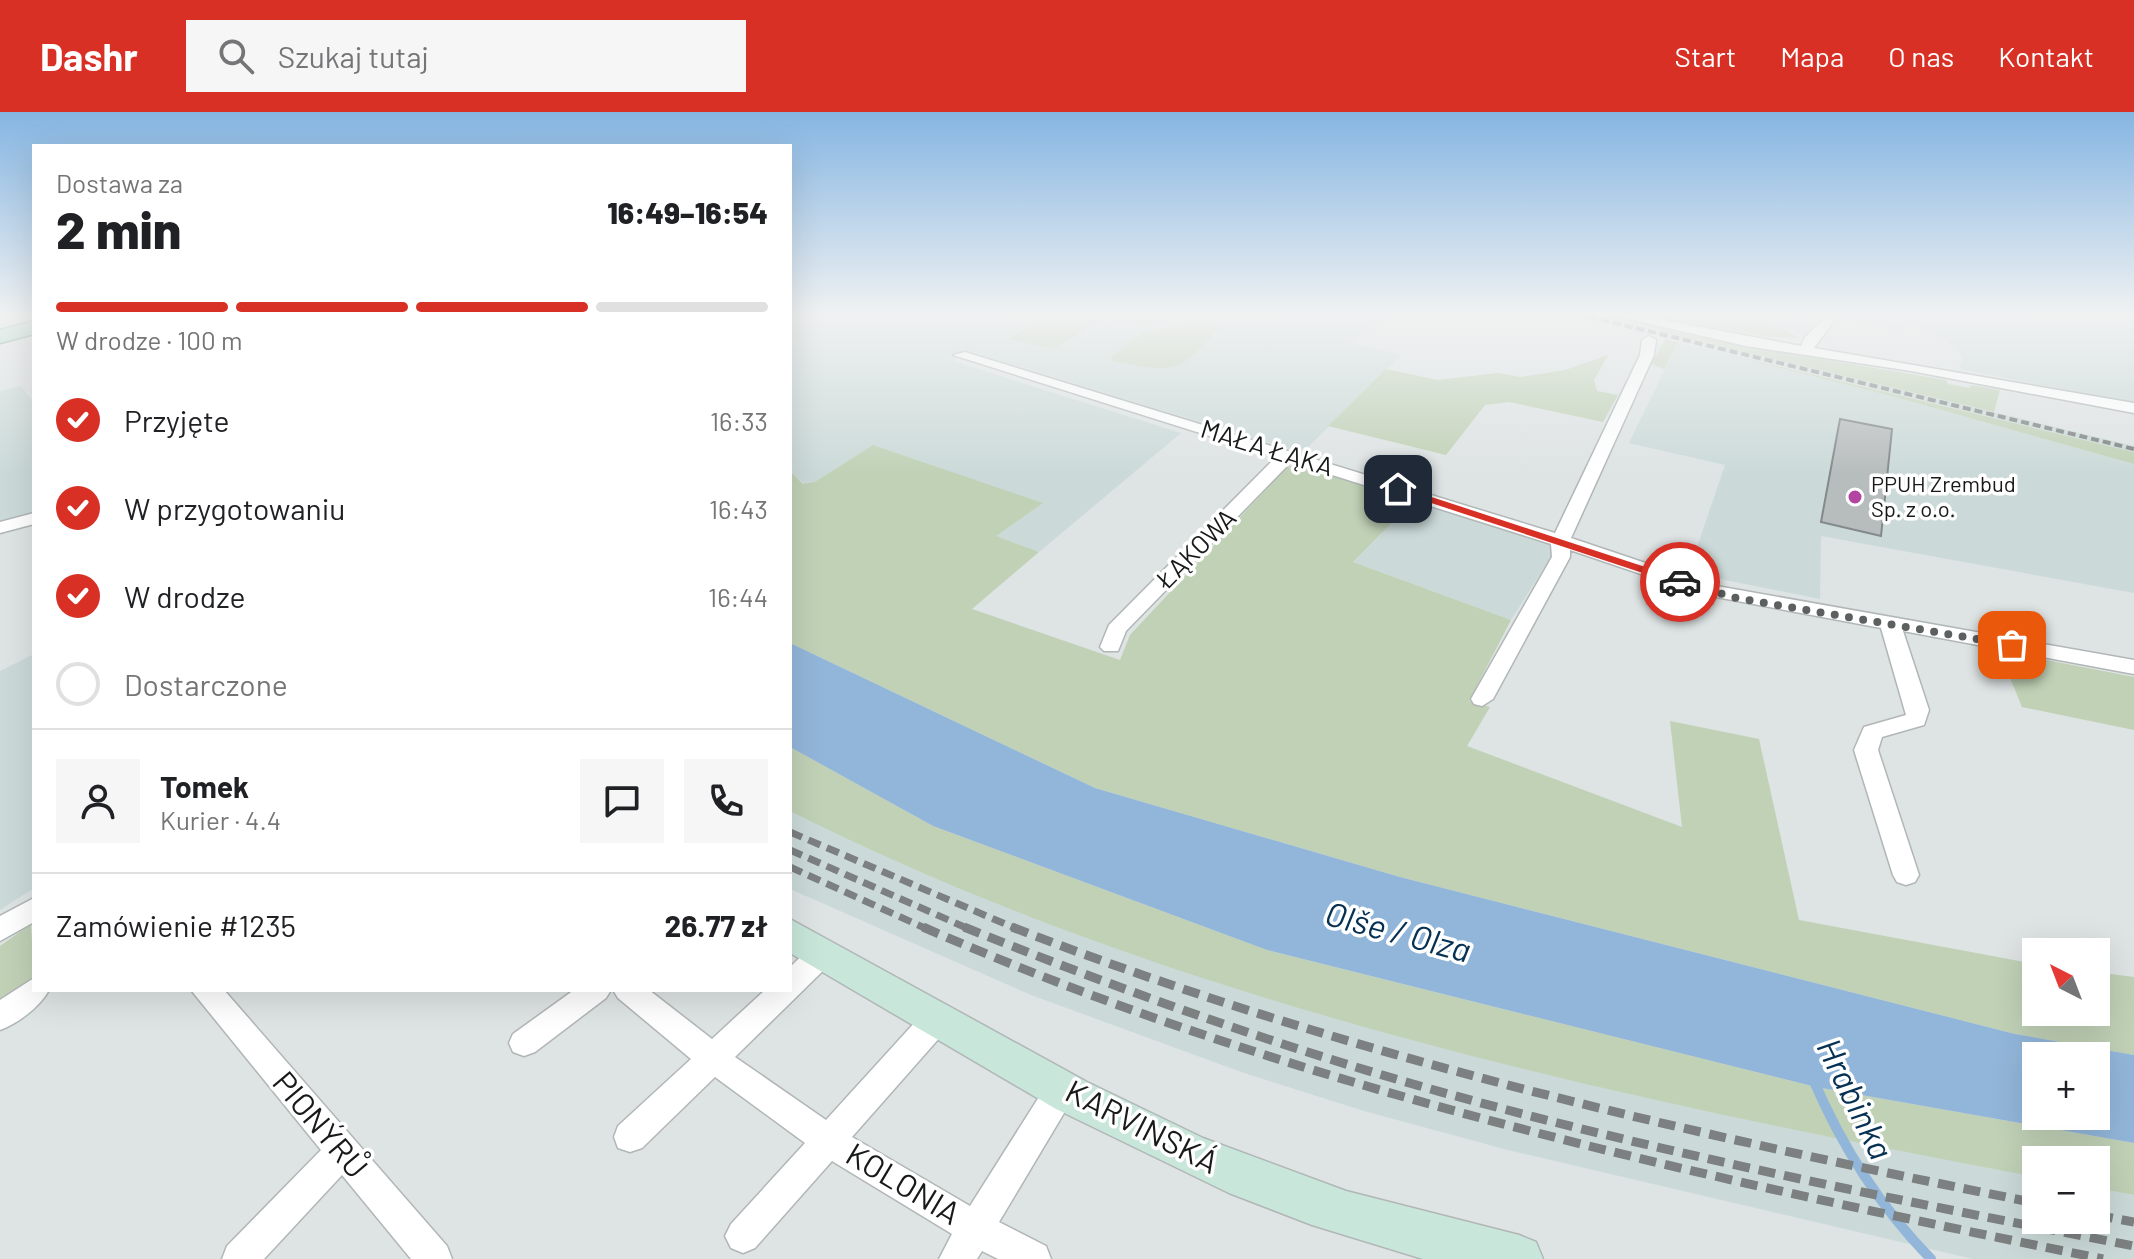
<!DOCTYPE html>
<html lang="pl">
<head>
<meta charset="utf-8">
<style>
  :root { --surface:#fff; --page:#f6f6f6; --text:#202124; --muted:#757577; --line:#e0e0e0; --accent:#d93025 }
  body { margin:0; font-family:Barlow,sans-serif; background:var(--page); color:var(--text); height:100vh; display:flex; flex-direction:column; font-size:30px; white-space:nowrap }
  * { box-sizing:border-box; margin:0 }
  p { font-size:26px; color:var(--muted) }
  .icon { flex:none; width:44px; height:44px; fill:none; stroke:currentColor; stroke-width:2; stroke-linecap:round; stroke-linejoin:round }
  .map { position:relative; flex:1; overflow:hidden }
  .drawer { position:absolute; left:32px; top:32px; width:760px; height:848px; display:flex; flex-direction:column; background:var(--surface); border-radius:0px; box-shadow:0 8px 32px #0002 }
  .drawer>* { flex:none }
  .needle { width:52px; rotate:318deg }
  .controls { position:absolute; left:2022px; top:826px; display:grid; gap:16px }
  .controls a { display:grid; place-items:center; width:88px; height:88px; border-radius:0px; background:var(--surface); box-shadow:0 8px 32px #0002; font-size:40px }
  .pin { position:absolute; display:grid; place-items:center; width:68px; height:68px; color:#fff; margin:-34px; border-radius:16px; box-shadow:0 4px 12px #0006 }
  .courier { position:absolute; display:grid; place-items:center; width:80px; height:80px; margin:-40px; border:6px solid #d93025; border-radius:50%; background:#fff; color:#222; box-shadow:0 2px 10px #0007 }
  .headline em { font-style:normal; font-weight:800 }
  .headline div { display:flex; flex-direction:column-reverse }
  .headline { display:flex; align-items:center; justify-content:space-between; height:136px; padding:0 24px }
  h1 { font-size:52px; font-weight:800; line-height:60px }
  .bar { display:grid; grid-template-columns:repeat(4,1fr); gap:12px 8px; align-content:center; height:96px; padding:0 24px }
  .bar i { height:10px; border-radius:6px; background:var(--line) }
  .bar .active { background:var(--accent) }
  .bar p { grid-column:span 4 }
  .line { display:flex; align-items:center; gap:20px; padding:0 24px; border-top:2px solid var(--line) }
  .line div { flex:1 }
  .round { display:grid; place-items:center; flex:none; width:84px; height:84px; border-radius:0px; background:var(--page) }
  ol { padding:0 24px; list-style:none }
  li { display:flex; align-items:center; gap:24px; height:88px }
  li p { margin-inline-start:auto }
  li .icon { padding:8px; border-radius:50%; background:var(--accent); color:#fff; stroke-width:4 }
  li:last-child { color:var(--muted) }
  li i { width:44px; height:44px; border:4px solid var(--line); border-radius:50% }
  header { display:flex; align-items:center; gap:48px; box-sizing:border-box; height:112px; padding:0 40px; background:var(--accent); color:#fff }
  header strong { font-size:38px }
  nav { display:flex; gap:44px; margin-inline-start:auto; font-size:28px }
  .search { width:560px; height:72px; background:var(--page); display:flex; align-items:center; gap:20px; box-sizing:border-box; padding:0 28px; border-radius:0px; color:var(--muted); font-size:30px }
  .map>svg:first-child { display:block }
  .built { fill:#cbdad8 }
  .green { fill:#c0d1b6 }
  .water { fill:#92b6da; fill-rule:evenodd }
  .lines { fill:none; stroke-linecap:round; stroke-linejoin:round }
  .stream { stroke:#92b6da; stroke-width:10 }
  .building { fill:#b7bcbd; stroke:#84898a; stroke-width:2 }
  .minor-casing { stroke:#b1b6b6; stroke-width:3 }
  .secondary-casing { stroke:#b1b6b6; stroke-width:3 }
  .primary-casing { stroke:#377b5d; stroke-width:3 }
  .minor { fill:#fff; fill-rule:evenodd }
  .secondary { fill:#c8e7da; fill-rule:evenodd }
  .primary { fill:#91d0b4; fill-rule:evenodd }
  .rail-far2 { stroke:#7c8080; stroke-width:4; stroke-dasharray:8 4; stroke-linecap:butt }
  .rail-far1 { stroke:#7c8080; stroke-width:7; stroke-dasharray:13 7; stroke-linecap:butt }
  .rail { stroke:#7c8080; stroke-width:9; stroke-dasharray:17 9; stroke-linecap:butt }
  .route { fill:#d93025 }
  .done { stroke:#5d6060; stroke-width:8; stroke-dasharray:0 14.4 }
  .poi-dot { fill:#b344a2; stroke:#fff; stroke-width:3 }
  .labels { text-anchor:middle; stroke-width:7; stroke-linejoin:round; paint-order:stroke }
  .far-poi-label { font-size:22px; fill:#181919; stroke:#fff; text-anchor:start }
  .street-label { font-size:26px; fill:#181919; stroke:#fff }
  .near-street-label { font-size:32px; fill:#181919; stroke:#fff }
  .near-water-label { font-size:34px; font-style:italic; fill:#063153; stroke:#fff }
</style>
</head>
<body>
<header>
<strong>Dashr</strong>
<div class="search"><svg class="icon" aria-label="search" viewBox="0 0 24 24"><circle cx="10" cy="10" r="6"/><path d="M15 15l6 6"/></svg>Szukaj tutaj</div>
<nav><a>Start</a><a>Mapa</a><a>O nas</a><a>Kontakt</a></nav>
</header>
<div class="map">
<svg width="2134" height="1147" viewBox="0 0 2134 1147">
  <rect width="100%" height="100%" fill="#dee3e3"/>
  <path class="built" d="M 790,202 L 1396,202 L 1349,230 L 1401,243 L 1302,341 L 975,241 L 960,243 L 953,249 L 1181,321 L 1039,440 L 995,424 L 1042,391 L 873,333 L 816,370 L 804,372 L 790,359 Z
    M 1570,202 L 1587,202 L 2134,334 L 2134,340 Z
    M 1724,202 L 1822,202 L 1804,222 Z
    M 1824,202 L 2134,202 L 2134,291 L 1959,257 L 1963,247 L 1957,235 L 1909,210 L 1900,219 Z
    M 1678,230 L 1895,285 L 2134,352 L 2134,481 L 1821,424 L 1820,487 L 1725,468 L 1690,456 L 1725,353 L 1629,331 Z
    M 21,274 L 34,291 L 34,400 L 0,412 L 0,279 Z
    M 1415,387 L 1548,430 L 1553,442 L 1511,508 L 1353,450 Z
    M 34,542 L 34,776 L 0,798 L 0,559 Z
    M 790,699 L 1506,951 L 1640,984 L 2036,1065 L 2036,1108 L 2096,1108 L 2096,1076 L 2134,1083 L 2134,1147 L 1973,1147 L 1508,1038 L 1364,999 L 1244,961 L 1031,883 L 790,777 Z"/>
  <path class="green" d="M 1052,202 L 1215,202 L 1141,214 L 1103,206 L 1055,237 L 1008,227 Z
    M 1562,202 L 2134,340 L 2134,352 L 1895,285 L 1678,230 L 1664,257 L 1651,252 L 1665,227 Z
    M 1587,202 L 1603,202 L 1786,241 L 1946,268 L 1948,272 L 1970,276 L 1971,273 L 2000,278 L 1994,300 Z
    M 1638,202 L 1667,205 L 1671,202 C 1713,202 1763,202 1799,226 L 1770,225 Z
    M 1205,209 L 1221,213 C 1179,263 1175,261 1113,249 L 1111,245 L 1144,220 Z
    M 1608,243 L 1594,268 L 1597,279 L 1618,283 L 1603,310 L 1509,290 L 1485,293 L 1446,343 L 1328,314 L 1386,257 L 1438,268 L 1498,261 L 1521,265 L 1565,258 Z
    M 873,333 L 1043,391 L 996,424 L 1039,440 L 972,497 L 1120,548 L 1130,523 L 1286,356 L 1300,351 L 1415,387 L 1353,450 L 1511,508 L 1469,589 L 1490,595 L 1467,634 L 1682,715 L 1670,609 L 1759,627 L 1799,808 L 2036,852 L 2036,900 L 2096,900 L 2096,860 L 2134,865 L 2134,943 L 2015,922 L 1400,765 L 1095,676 L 790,531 L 790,359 L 803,372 L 815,370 Z
    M 1999,539 L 2134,565 L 2134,618 L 2022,595 Z
    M 790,635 L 933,714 L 1267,838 L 1816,975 L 2134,1031 L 2134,1083 L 2096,1076 L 2096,1048 L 2036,1048 L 2036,1065 C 1615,986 1175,892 790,699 Z
    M 31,812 L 34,866 L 0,893 L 0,834 Z"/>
  <path class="water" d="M 790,531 L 1095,676 L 1400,765 L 2015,922 L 2134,943 L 2134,1031 L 1816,975 L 1267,838 L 933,714 L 790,635 ZM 2036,944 L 2096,944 L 2096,1004 L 2036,1004 Z"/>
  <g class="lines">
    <path class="stream" d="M 1813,967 C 1842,1035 1879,1094 1931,1147"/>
  </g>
  <path class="building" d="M 1840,307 L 1892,317 L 1881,424 L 1821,410 Z"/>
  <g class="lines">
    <g class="minor-casing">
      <path id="minor" d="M 1607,202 L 1632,202 L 1801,234 L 1805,225 L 1829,202 L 1839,202 L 1814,236 L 2134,291 L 2134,301 L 1911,259 L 1746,234 Z
        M 1649,224 L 1656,228 L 1654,243 L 1571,426 L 1711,473 L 2134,548 L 2134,562 L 1903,519 L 1929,598 L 1924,613 L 1882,625 L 1878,638 L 1919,763 L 1915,770 L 1906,773 L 1897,770 L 1893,763 L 1854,638 L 1864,615 L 1906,603 L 1881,516 L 1700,482 L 1570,438 L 1570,445 L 1493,587 L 1482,594 L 1474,592 L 1471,587 L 1552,445 L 1551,432 L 1291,350 L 1126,519 L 1118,539 L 1104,539 L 1100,535 L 1109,513 L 1276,345 L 953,243 L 965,240 L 1555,421 L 1640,243 L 1642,228 Z
        M 34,401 L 34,412 L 0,421 L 0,410 Z
        M 34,786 L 34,810 L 0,829 L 0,804 Z
        M 823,830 L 833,833 L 837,841 L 833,849 L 735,945 L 826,1008 L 927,897 L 938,893 L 949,897 L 953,906 L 949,915 L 852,1025 L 970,1094 L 1051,966 L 1062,962 L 1073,966 L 1078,976 L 1073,986 L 999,1110 L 1046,1134 L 1051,1147 L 998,1147 L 982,1139 L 977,1147 L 939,1147 L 952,1122 L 832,1049 L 755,1136 L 743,1141 L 731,1136 L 725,1124 L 731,1112 L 805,1031 L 715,965 L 642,1036 L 630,1040 L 618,1036 L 614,1025 L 618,1014 L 691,947 L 618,886 L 613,878 L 649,878 L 712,927 L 765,878 L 790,878 L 790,855 L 813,833 Z
        M 34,866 L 34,878 L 49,878 C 40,895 17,912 0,918 L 0,888 Z
        M 191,878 L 224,878 L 447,1134 L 452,1147 L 411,1147 L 342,1063 L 264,1147 L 222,1147 L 227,1134 L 321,1038 Z
        M 574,878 L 611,878 L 606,886 L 535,940 L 524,944 L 513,940 L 509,931 L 513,922 Z"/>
    </g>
    <g class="secondary-casing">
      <path id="secondary" d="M 790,807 L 1087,970 L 1203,1026 L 1346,1079 L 1519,1123 L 1536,1130 L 1543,1147 L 1423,1147 L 1312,1113 L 1229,1081 L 1056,997 L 790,841 Z"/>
    </g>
    <g class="primary-casing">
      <path id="primary" d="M 34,209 L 34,222 L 0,231 L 0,218 Z"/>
    </g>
    <use href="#minor" class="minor"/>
    <use href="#secondary" class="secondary"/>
    <use href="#primary" class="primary"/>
    <path class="rail-far2" d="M 1578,202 L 2134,337"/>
    <path class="rail-far1" d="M 790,720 L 1017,817
      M 790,738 L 969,817
      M 790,755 L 927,817"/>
    <path class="rail" d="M 923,815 C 1300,980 1701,1065 2103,1147
      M 964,815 C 1111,874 1260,928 1413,972 C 1650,1040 1893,1087 2134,1134
      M 1012,815 C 1343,944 1688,1022 2036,1091
      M 2096,1103 L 2134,1110"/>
  </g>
  <linearGradient id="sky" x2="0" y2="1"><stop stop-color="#85b5e2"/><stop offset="0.56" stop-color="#f0f2f2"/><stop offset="1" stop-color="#f0f2f2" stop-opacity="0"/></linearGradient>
  <rect width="2134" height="362" fill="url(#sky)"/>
  <path class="route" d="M 1398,374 L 1685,468 L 1686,470 L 1676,472 L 1395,379 Z"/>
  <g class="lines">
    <path class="done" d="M 1680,470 L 1736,486 L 2012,533"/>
  </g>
  <circle class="poi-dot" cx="1855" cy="385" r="8"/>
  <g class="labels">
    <g class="far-poi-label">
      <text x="1871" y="380">PPUH Zrembud<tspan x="1871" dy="25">Sp. z o.o.</tspan></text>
    </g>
    <g class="street-label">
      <text transform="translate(1267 336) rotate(17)" y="9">MAŁA ŁĄKA</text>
      <text transform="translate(1196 437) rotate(-45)" y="9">ŁĄKOWA</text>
    </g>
    <g class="near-street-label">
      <text transform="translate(320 1013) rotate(50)" y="11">PIONÝRŮ</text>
      <text transform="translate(1142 1015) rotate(27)" y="11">KARVINSKÁ</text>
      <text transform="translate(903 1072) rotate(31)" y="11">KOLONIA</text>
    </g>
    <g class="near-water-label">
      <text transform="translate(1398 820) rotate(15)" y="12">Olše / Olza</text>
      <text transform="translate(1855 987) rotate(64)" y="12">Hrabinka</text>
    </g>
  </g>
</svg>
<div class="controls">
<a><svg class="needle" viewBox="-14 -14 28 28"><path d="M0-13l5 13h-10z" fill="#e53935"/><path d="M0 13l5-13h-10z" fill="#757577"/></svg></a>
<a>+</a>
<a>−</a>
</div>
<div class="pin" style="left:2012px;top:533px;background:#ea580c"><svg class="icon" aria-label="bag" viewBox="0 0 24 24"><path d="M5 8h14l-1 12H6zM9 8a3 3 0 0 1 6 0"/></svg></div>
<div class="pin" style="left:1398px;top:377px;background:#1f2937"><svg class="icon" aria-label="home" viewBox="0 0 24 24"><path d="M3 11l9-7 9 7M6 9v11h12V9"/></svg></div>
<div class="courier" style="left:1680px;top:470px"><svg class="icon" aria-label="car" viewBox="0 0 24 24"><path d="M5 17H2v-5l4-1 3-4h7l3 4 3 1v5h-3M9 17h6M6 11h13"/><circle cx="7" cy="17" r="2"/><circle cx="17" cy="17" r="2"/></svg></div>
<section class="drawer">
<div class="headline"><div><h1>2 min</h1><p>Dostawa za</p></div><em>16:49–16:54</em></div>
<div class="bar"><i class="active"></i><i class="active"></i><i class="active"></i><i></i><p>W drodze · 100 m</p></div>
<ol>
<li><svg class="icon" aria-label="check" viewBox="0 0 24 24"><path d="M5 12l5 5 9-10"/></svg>Przyjęte<p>16:33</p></li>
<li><svg class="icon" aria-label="check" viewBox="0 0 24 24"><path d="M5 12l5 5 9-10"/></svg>W przygotowaniu<p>16:43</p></li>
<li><svg class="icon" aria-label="check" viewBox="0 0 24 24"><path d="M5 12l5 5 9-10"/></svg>W drodze<p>16:44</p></li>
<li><i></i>Dostarczone</li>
</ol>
<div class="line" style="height:144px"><a class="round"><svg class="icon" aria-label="person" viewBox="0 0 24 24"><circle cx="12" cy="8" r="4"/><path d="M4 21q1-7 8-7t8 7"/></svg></a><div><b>Tomek</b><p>Kurier · 4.4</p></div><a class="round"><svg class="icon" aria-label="chat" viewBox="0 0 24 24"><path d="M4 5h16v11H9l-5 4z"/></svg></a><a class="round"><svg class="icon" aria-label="phone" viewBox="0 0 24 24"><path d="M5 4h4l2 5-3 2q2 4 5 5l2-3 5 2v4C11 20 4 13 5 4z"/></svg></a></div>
<div class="line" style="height:104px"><div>Zamówienie #1235</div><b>26.77 zł</b></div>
</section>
</div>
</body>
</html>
